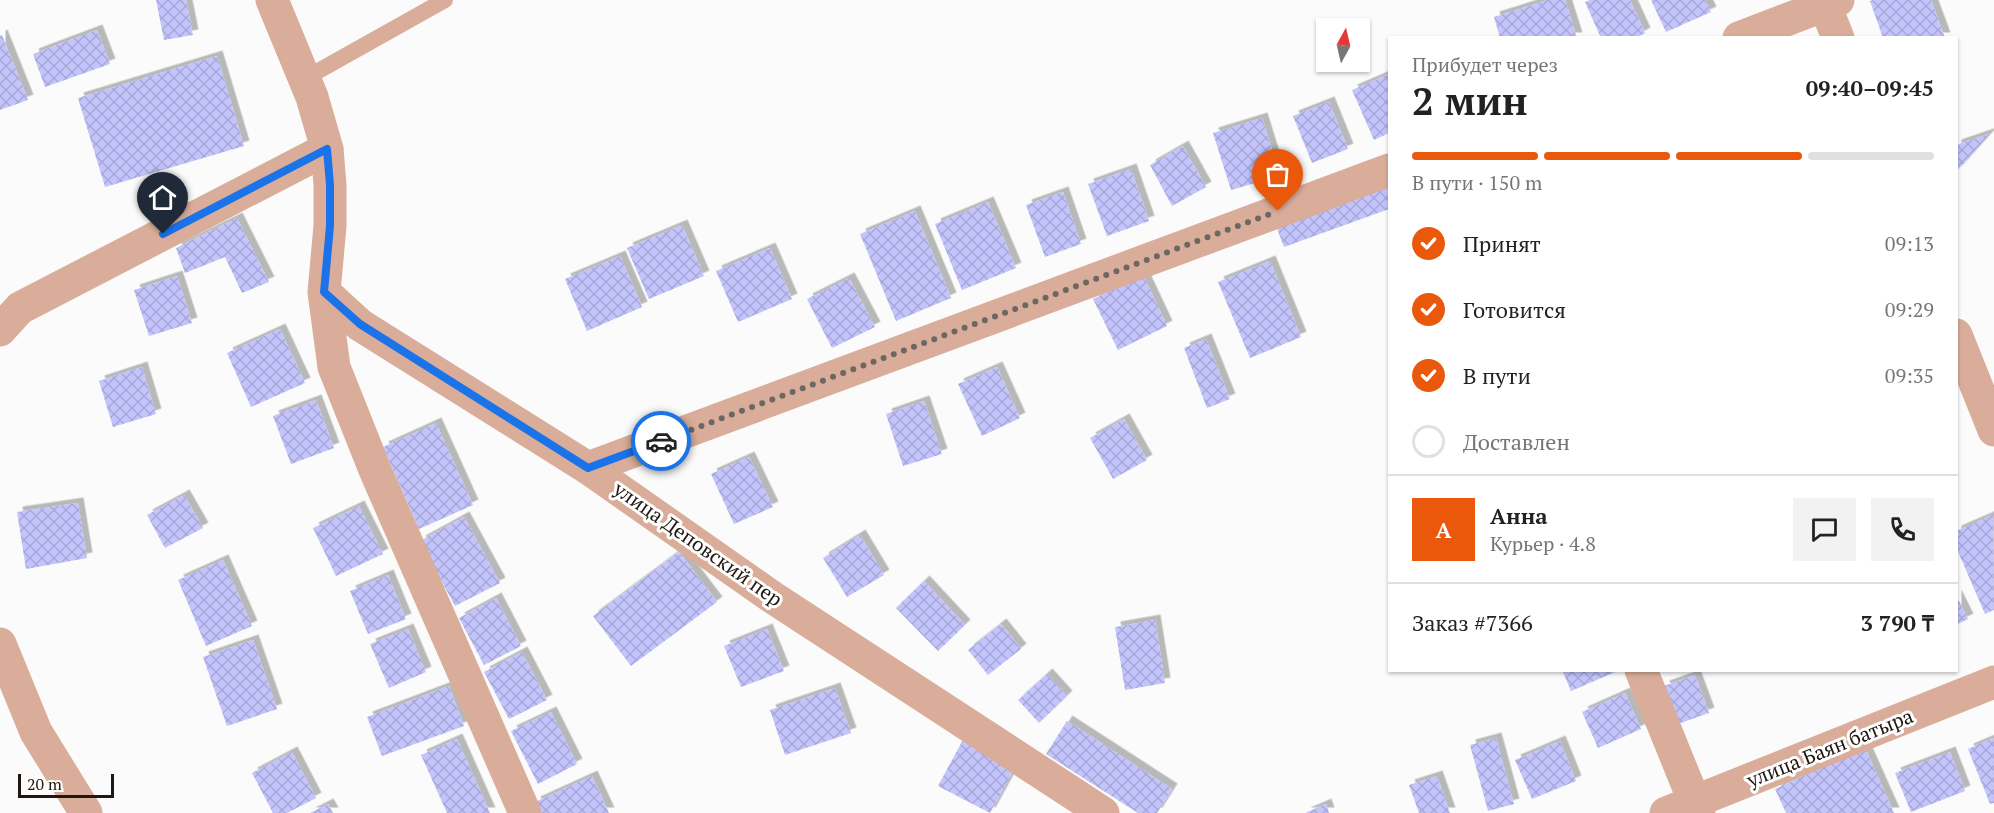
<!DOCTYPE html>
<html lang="ru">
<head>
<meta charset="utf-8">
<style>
  :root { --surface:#fff; --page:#f2f2f2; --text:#222; --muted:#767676; --line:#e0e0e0; --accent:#ea580c }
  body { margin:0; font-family:"PT Serif",serif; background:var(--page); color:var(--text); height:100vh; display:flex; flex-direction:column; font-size:22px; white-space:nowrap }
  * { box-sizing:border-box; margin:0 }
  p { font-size:20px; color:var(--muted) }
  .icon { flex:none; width:33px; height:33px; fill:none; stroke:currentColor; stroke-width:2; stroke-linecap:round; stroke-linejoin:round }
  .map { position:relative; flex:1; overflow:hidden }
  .side { position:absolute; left:1388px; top:36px; width:570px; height:636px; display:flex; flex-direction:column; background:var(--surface); border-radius:0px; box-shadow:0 2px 4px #0004 }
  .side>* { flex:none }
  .needle { width:39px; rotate:8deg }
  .controls { position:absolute; left:1316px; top:18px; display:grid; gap:12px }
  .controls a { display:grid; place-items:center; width:54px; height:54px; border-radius:0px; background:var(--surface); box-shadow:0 2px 4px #0004; font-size:30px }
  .scale { position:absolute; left:18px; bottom:15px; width:96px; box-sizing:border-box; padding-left:6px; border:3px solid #211711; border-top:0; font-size:16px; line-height:21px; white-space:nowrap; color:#211711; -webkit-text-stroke:4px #fff; paint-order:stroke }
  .pin { position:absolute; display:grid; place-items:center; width:51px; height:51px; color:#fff; margin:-62px -26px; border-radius:50% 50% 50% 0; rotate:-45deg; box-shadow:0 0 6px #0007 }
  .pin .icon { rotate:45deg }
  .courier { position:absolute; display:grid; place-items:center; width:60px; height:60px; margin:-30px; border:4px solid #1a73e8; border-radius:50%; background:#fff; color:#222; box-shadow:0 2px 8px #0007 }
  .overview em { font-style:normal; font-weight:700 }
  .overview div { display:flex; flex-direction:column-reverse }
  .overview { display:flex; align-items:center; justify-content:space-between; height:102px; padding:0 24px }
  h1 { font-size:39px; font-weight:700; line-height:45px }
  .bar { display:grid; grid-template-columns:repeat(4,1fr); gap:9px 6px; align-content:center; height:72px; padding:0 24px }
  .bar i { height:8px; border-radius:4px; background:var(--line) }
  .bar .active { background:var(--accent) }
  .bar p { grid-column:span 4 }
  .line { display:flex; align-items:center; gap:15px; padding:0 24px; border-top:2px solid var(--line) }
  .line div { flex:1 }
  .round { display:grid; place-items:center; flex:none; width:63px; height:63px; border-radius:0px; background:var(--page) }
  ol { padding:0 24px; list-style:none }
  li { display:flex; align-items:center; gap:18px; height:66px }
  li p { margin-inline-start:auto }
  li .icon { padding:6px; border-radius:50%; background:var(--accent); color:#fff; stroke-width:4 }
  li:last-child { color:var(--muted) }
  li i { width:33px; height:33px; border:3px solid var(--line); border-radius:50% }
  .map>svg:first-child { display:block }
  .building { fill:url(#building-cross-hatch); filter:url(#shadow) }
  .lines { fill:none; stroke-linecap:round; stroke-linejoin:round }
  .service { stroke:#d9ad99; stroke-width:16 }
  .minor { stroke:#d9ad99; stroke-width:33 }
  .tertiary { stroke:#d9ad99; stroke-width:33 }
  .done { stroke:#6d6763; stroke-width:6; stroke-dasharray:0 10.8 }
  .route { stroke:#1a73e8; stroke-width:8 }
  .labels { text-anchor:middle; stroke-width:6; stroke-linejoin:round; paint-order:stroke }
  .street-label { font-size:20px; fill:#211711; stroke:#fff }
</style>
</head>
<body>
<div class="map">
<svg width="1994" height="813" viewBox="0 0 1994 813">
  <defs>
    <pattern id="building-cross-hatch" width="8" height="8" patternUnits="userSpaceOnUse" patternTransform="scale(1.5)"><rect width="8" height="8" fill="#c3c4fc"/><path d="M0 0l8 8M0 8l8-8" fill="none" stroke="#a7a8d7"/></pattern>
    <filter id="shadow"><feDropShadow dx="5.5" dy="-5.5" stdDeviation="0" flood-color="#0004"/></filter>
  </defs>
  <rect width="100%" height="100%" fill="#fbfbfb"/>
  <path class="building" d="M 156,0 L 186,0 L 193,35 L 164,40 Z
    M 1548,0 L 1565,0 L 1577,38 L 1500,38 L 1494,17 Z
    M 1590,0 L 1630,0 L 1645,33 L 1636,38 L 1601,38 L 1585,2 Z
    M 1651,0 L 1705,0 L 1711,12 L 1666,32 Z
    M 1873,0 L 1931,0 L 1945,38 L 1883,38 L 1870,1 Z
    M 97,30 L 110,64 L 45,87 L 33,54 Z
    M 2,35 L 28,100 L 0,110 L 0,36 Z
    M 217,56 L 244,146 L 105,187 L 78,98 Z
    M 1389,74 L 1389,133 L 1374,140 L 1352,90 Z
    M 1329,102 L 1348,149 L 1312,163 L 1293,116 Z
    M 1262,118 L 1280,176 L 1231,190 L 1213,133 Z
    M 1991,133 L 1956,172 L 1956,145 Z
    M 1183,146 L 1206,187 L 1172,206 L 1150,165 Z
    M 1131,169 L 1149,221 L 1107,236 L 1088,184 Z
    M 1389,181 L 1389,209 L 1284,247 L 1275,223 Z
    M 1063,192 L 1081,244 L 1045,257 L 1026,205 Z
    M 988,202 L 1016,268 L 962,290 L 935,224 Z
    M 915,211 L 951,298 L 896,321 L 860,234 Z
    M 237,218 L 269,282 L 242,293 L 225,257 L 185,273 L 176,248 Z
    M 682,225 L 704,276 L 649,299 L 627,248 Z
    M 770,248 L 792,299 L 738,322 L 716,271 Z
    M 620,256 L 642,307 L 587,331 L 565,279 Z
    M 1270,261 L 1301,337 L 1250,358 L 1218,282 Z
    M 1143,275 L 1167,326 L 1118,350 L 1093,299 Z
    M 177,276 L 192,323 L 149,336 L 134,290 Z
    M 849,278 L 875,327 L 832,348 L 807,299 Z
    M 280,329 L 305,383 L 251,407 L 227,353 Z
    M 1206,339 L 1230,399 L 1207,408 L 1184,348 Z
    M 142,367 L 156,414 L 113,427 L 99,381 Z
    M 997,367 L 1020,418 L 982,436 L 958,384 Z
    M 316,400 L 334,448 L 291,464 L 273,416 Z
    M 924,401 L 942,454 L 903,466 L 886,414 Z
    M 1124,419 L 1147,460 L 1113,479 L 1090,438 Z
    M 436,423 L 473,505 L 419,529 L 383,447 Z
    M 749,457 L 773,507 L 734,524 L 711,474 Z
    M 184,495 L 203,528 L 165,548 L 147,515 Z
    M 78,503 L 87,558 L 26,569 L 17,512 Z
    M 359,506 L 383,554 L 336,576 L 313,528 Z
    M 1993,515 L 1994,610 L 1985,614 L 1956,547 L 1956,531 Z
    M 464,517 L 500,583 L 455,606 L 420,541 Z
    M 860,535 L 884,575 L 847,597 L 823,558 Z
    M 679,552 L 717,602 L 631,666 L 593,616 Z
    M 223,560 L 252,626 L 206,646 L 178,580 Z
    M 388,575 L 406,619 L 368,634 L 350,591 Z
    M 924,581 L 965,625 L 938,651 L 896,608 Z
    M 1956,595 L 1968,619 L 1956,625 Z
    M 496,598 L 521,646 L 484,665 L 459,618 Z
    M 1155,620 L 1165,683 L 1125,690 L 1115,627 Z
    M 1001,624 L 1021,649 L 988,675 L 968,650 Z
    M 408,629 L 426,672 L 389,688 L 370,644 Z
    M 767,629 L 784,671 L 741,687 L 724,646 Z
    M 253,640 L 277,709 L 227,726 L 203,657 Z
    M 522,652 L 547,700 L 509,719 L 484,672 Z
    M 1562,670 L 1620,670 L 1571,691 Z
    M 1047,674 L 1067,696 L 1039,723 L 1018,700 Z
    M 1695,675 L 1709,713 L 1678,724 L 1664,686 Z
    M 449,686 L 464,726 L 382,756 L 367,717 Z
    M 835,688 L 851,733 L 785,755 L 770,710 Z
    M 1625,693 L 1641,729 L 1598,748 L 1582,712 Z
    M 551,712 L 577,764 L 538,784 L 511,731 Z
    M 1067,721 L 1172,789 L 1157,813 L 1138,813 L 1046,754 Z
    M 965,736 L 1017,764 L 990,813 L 938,786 Z
    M 1496,738 L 1514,804 L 1488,811 L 1470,745 Z
    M 1994,738 L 1994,803 L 1990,804 L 1968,749 Z
    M 457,739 L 490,813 L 447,813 L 421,755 Z
    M 1560,741 L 1576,781 L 1532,799 L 1515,760 Z
    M 1865,748 L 1894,813 L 1786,813 L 1775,789 Z
    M 292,752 L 316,798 L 287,813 L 273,813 L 252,773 Z
    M 1950,752 L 1965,791 L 1911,812 L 1895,773 Z
    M 592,776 L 609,813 L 540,813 L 535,802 Z
    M 1437,776 L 1450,813 L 1419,813 L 1409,785 Z
    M 328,804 L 333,813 L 310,813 Z
    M 1326,804 L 1329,813 L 1305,813 Z"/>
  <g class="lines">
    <path class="service" d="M 304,79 L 445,0"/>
    <path class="minor" d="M 1823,0 L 1838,38
      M 1739,38 L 1838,0
      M 327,149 L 330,185 L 330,226 L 324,292 L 360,325 L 588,468 L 772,597 L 1103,813
      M 324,292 L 334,367 L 375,470 L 525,813
      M 1956,335 L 1994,430
      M 588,468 L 1389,170
      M 1641,670 L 1699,813"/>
    <path class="tertiary" d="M 0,330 L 20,308 L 327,149 L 312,97 L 272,0
      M 0,644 L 36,732 L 86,813
      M 1666,813 L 1994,682"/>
  </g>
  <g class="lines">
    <path class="done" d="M 661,441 L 1278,211"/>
    <path class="route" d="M 163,234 L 327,149 L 330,185 L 330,226 L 324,292 L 360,324 L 588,468 L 661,441"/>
  </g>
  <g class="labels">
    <g class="street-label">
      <text transform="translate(698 544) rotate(35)" y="7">улица Деповский пер</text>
      <text transform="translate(1830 748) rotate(-22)" y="7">улица Баян батыра</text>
    </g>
  </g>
</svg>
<div class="controls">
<a><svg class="needle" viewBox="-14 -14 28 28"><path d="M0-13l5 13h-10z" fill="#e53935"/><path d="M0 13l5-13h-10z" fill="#767676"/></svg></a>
</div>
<div class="scale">20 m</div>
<div class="pin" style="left:1278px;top:211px;background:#ea580c"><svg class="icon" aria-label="bag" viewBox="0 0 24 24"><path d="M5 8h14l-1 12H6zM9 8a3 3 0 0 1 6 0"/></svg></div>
<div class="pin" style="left:163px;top:234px;background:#1f2937"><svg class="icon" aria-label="home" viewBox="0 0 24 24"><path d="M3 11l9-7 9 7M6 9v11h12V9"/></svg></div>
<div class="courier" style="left:661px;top:441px"><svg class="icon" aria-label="car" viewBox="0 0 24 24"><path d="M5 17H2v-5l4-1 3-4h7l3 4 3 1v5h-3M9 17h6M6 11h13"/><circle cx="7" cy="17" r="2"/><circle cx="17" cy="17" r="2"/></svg></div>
<section class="side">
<div class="overview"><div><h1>2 мин</h1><p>Прибудет через</p></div><em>09:40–09:45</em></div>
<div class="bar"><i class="active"></i><i class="active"></i><i class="active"></i><i></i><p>В пути · 150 m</p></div>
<ol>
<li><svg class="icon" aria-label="check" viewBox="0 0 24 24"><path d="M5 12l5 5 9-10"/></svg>Принят<p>09:13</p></li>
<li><svg class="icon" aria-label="check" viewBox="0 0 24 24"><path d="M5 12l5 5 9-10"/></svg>Готовится<p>09:29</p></li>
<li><svg class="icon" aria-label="check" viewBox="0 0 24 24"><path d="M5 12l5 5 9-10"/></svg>В пути<p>09:35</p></li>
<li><i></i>Доставлен</li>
</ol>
<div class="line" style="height:108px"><b class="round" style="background:var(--accent);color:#fff">А</b><div><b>Анна</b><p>Курьер · 4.8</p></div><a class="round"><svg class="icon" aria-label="chat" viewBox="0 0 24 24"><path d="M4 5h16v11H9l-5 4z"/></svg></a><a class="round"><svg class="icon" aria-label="phone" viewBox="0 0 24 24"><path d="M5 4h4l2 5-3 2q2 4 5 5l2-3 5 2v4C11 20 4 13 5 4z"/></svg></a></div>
<div class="line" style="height:78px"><div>Заказ #7366</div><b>3 790 ₸</b></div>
</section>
</div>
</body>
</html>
